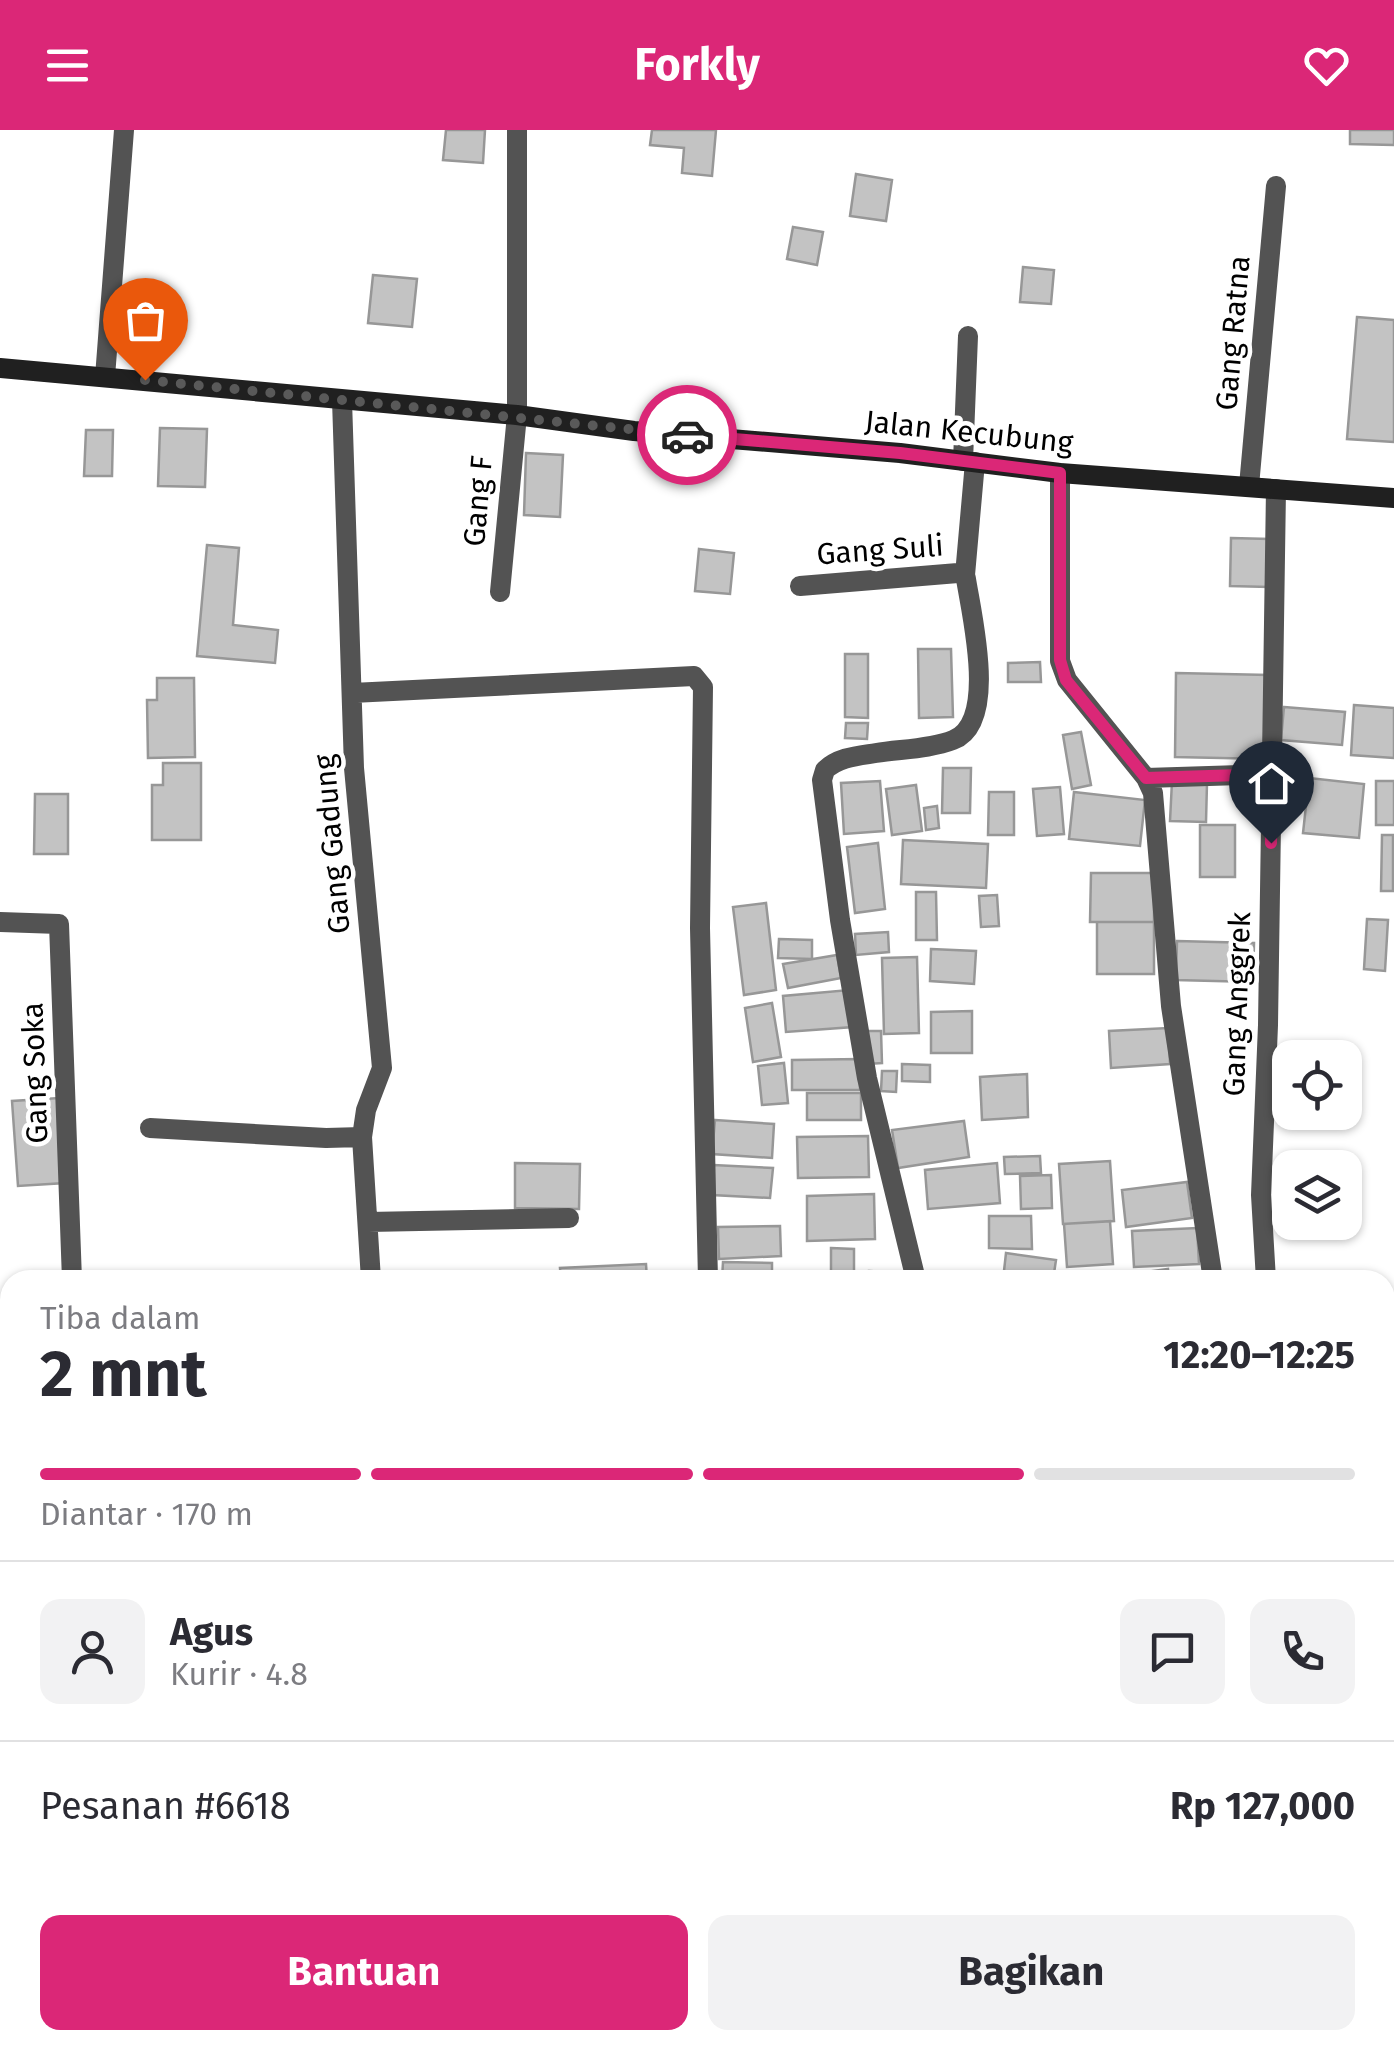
<!DOCTYPE html>
<html lang="id">
<head>
<meta charset="utf-8">
<style>
  :root { --surface:#fff; --page:#f2f2f3; --text:#2b2b33; --muted:#7c7c81; --line:#e1e1e2; --accent:#db2777 }
  body { margin:0; font-family:"Fira Sans",sans-serif; background:var(--page); color:var(--text); height:100vh; display:flex; flex-direction:column; font-size:38px; white-space:nowrap }
  * { box-sizing:border-box; margin:0 }
  p { font-size:32px; color:var(--muted) }
  .icon { flex:none; width:55px; height:55px; fill:none; stroke:currentColor; stroke-width:2; stroke-linecap:round; stroke-linejoin:round }
  .map { position:relative; flex:1; overflow:hidden }
  .panel { position:absolute; left:0px; top:1140px; width:1395px; height:780px; display:flex; flex-direction:column; background:var(--surface); border-radius:30px 30px 0 0; box-shadow:0 2px 8px #0004 }
  .panel>* { flex:none }
  .fabs { position:absolute; left:1272px; top:910px; display:grid; gap:20px }
  .fabs a { display:grid; place-items:center; width:90px; height:90px; border-radius:20px; background:var(--surface); box-shadow:0 2px 8px #0004; font-size:50px }
  .pin { position:absolute; display:grid; place-items:center; width:85px; height:85px; color:#fff; margin:-102px -42px; border-radius:50% 50% 50% 0; rotate:-45deg; box-shadow:0 0 10px #0007 }
  .pin .icon { rotate:45deg }
  .courier { position:absolute; display:grid; place-items:center; width:100px; height:100px; margin:-50px; border:8px solid #db2777; border-radius:50%; background:#fff; color:#222; box-shadow:0 2px 12px #0007 }
  .summary em { font-style:normal; font-weight:700 }
  .summary div { display:flex; flex-direction:column-reverse }
  .summary { display:flex; align-items:center; justify-content:space-between; height:170px; padding:0 40px }
  h1 { font-size:65px; font-weight:700; line-height:75px }
  .bar { display:grid; grid-template-columns:repeat(4,1fr); gap:15px 10px; align-content:center; height:120px; padding:0 40px }
  .bar i { height:12px; border-radius:8px; background:var(--line) }
  .bar .on { background:var(--accent) }
  .bar p { grid-column:span 4 }
  .line { display:flex; align-items:center; gap:25px; padding:0 40px; border-top:2px solid var(--line) }
  .line div { flex:1 }
  .round { display:grid; place-items:center; flex:none; width:105px; height:105px; border-radius:20px; background:var(--page) }
  .primary-button { display:flex; gap:20px; margin-top:auto; padding:20px 40px }
  .primary-button a { flex:1; height:115px; border-radius:20px; background:var(--accent); color:#fff; font-size:40px; font-weight:700; line-height:115px; text-align:center }
  .primary-button a+a { background:var(--page); color:var(--text) }
  header { display:flex; justify-content:space-between; align-items:center; height:130px; padding:0 40px; background:var(--accent); color:#fff; font-size:45px; font-weight:700 }
  .map>svg:first-child { display:block }
  .building { fill:#c3c3c3; stroke:#979797; stroke-width:2.5 }
  .lines { fill:none; stroke-linecap:round; stroke-linejoin:round }
  .path { stroke:#757575; stroke-width:6; stroke-dasharray:2.5 5; stroke-linecap:butt }
  .lane { stroke:#535353; stroke-width:20 }
  .street { stroke:#535353; stroke-width:20 }
  .secondary { stroke:#202020; stroke-width:20 }
  .done { stroke:#595959; stroke-width:10; stroke-dasharray:0 18 }
  .route { stroke:#db2777; stroke-width:12 }
  .labels { text-anchor:middle; stroke-width:9; stroke-linejoin:round; paint-order:stroke }
  .street-label { font-size:30px; fill:#000; stroke:#fff }
</style>
</head>
<body>
<header><svg class="icon" aria-label="menu" viewBox="0 0 24 24"><path d="M4 6h16M4 12h16M4 18h16"/></svg>Forkly<svg class="icon" aria-label="heart" viewBox="0 0 24 24"><path d="M12 20l-8-8c-3-5 5-10 8-4 3-6 11-1 8 4z"/></svg></header>
<div class="map">
<svg width="1394" height="1920" viewBox="0 0 1394 1920">
  <rect width="100%" height="100%" fill="#fff"/>
  <path class="building" d="M 446,0 L 485,0 L 483,33 L 443,30 Z
    M 652,0 L 716,0 L 712,46 L 682,43 L 684,18 L 650,15 Z
    M 1350,0 L 1394,0 L 1394,15 L 1350,14 Z
    M 856,44 L 892,50 L 886,91 L 850,86 Z
    M 793,97 L 823,102 L 817,135 L 787,129 Z
    M 1023,137 L 1054,140 L 1051,174 L 1020,172 Z
    M 373,145 L 417,149 L 412,197 L 368,193 Z
    M 1357,187 L 1394,190 L 1394,312 L 1347,309 Z
    M 160,298 L 207,299 L 205,357 L 158,356 Z
    M 86,300 L 113,300 L 112,346 L 84,346 Z
    M 526,323 L 563,325 L 560,387 L 524,385 Z
    M 1231,408 L 1270,409 L 1269,457 L 1230,456 Z
    M 207,415 L 239,418 L 233,495 L 278,500 L 275,533 L 197,526 Z
    M 699,419 L 734,423 L 730,464 L 695,461 Z
    M 918,519 L 951,519 L 953,587 L 919,588 Z
    M 845,524 L 868,524 L 868,588 L 845,587 Z
    M 1040,532 L 1041,552 L 1008,552 L 1008,533 Z
    M 1176,543 L 1269,545 L 1267,629 L 1175,627 Z
    M 157,548 L 194,548 L 195,627 L 148,628 L 147,570 L 157,570 Z
    M 1354,575 L 1394,578 L 1394,628 L 1351,625 Z
    M 1284,577 L 1345,582 L 1342,615 L 1281,610 Z
    M 846,593 L 868,593 L 867,609 L 845,608 Z
    M 1081,602 L 1091,655 L 1072,659 L 1063,605 Z
    M 163,633 L 201,633 L 201,710 L 152,710 L 152,655 L 163,655 Z
    M 943,638 L 971,638 L 970,683 L 942,683 Z
    M 1309,648 L 1364,654 L 1359,708 L 1303,703 Z
    M 880,651 L 884,701 L 844,704 L 841,653 Z
    M 1172,651 L 1207,653 L 1206,692 L 1170,691 Z
    M 1376,651 L 1394,651 L 1394,695 L 1376,695 Z
    M 916,655 L 922,701 L 892,705 L 886,659 Z
    M 1060,657 L 1064,704 L 1037,706 L 1033,659 Z
    M 989,662 L 1014,662 L 1014,705 L 988,705 Z
    M 1074,662 L 1145,670 L 1140,716 L 1069,709 Z
    M 35,664 L 68,664 L 68,724 L 34,724 Z
    M 937,676 L 939,698 L 926,700 L 924,678 Z
    M 1200,695 L 1235,695 L 1235,747 L 1200,747 Z
    M 1382,705 L 1393,705 L 1393,761 L 1381,761 Z
    M 903,710 L 988,714 L 986,758 L 901,754 Z
    M 878,713 L 885,779 L 855,783 L 847,717 Z
    M 1091,743 L 1154,743 L 1154,792 L 1090,792 Z
    M 916,762 L 936,762 L 937,810 L 916,810 Z
    M 997,765 L 999,796 L 981,797 L 979,766 Z
    M 766,773 L 776,860 L 744,865 L 733,777 Z
    M 1367,789 L 1388,790 L 1385,841 L 1364,839 Z
    M 1097,792 L 1154,792 L 1154,844 L 1097,844 Z
    M 888,802 L 889,822 L 856,825 L 855,804 Z
    M 779,809 L 812,810 L 812,829 L 778,828 Z
    M 1177,811 L 1254,813 L 1253,852 L 1176,850 Z
    M 931,819 L 976,821 L 974,854 L 930,851 Z
    M 837,825 L 841,848 L 788,858 L 783,834 Z
    M 917,827 L 919,903 L 884,904 L 882,828 Z
    M 849,860 L 853,897 L 786,902 L 783,866 Z
    M 772,873 L 781,927 L 753,932 L 745,878 Z
    M 972,881 L 972,923 L 931,923 L 931,882 Z
    M 1168,898 L 1170,934 L 1111,938 L 1109,901 Z
    M 866,901 L 881,901 L 882,933 L 867,934 Z
    M 859,929 L 860,960 L 792,960 L 792,930 Z
    M 784,933 L 788,973 L 762,975 L 758,936 Z
    M 902,934 L 930,935 L 930,952 L 902,951 Z
    M 882,941 L 897,941 L 896,962 L 881,961 Z
    M 1027,944 L 1028,987 L 982,990 L 980,947 Z
    M 807,963 L 861,963 L 861,990 L 807,990 Z
    M 59,968 L 65,1053 L 18,1056 L 12,971 Z
    M 715,990 L 774,994 L 772,1028 L 712,1024 Z
    M 964,991 L 969,1027 L 898,1038 L 892,1000 Z
    M 868,1006 L 869,1047 L 798,1048 L 797,1007 Z
    M 1040,1026 L 1041,1043 L 1005,1044 L 1004,1027 Z
    M 1110,1031 L 1114,1091 L 1063,1094 L 1059,1034 Z
    M 515,1033 L 580,1034 L 579,1079 L 515,1078 Z
    M 997,1033 L 1000,1073 L 928,1079 L 925,1040 Z
    M 713,1035 L 773,1038 L 770,1068 L 712,1065 Z
    M 1051,1045 L 1052,1078 L 1021,1079 L 1020,1046 Z
    M 1187,1052 L 1192,1088 L 1126,1097 L 1122,1060 Z
    M 874,1064 L 875,1109 L 807,1111 L 807,1066 Z
    M 989,1086 L 1031,1086 L 1032,1119 L 989,1118 Z
    M 1110,1091 L 1113,1134 L 1067,1137 L 1064,1094 Z
    M 780,1096 L 781,1126 L 719,1129 L 718,1097 Z
    M 1197,1098 L 1199,1134 L 1134,1137 L 1132,1101 Z
    M 831,1118 L 854,1119 L 854,1142 L 831,1142 Z
    M 1006,1123 L 1056,1130 L 1053,1150 L 1003,1150 Z
    M 723,1132 L 772,1133 L 772,1150 L 722,1150 Z
    M 646,1134 L 647,1150 L 561,1150 L 560,1138 Z
    M 1168,1139 L 1169,1150 L 1139,1150 L 1138,1143 Z
    M 869,1141 L 906,1143 L 906,1150 L 869,1150 Z
    M 1126,1143 L 1126,1150 L 1093,1150 L 1093,1144 Z
    M 0,1384 L 10,1384 L 10,1867 L 0,1867 Z
    M 1385,1652 L 1389,1710 L 1385,1710 Z
    M 331,1910 L 641,1910 L 626,1920 L 345,1920 Z
    M 756,1910 L 814,1910 L 814,1920 L 755,1920 Z
    M 854,1910 L 917,1910 L 917,1920 L 853,1920 Z
    M 1108,1910 L 1150,1910 L 1149,1920 L 1108,1917 Z
    M 1294,1910 L 1343,1910 L 1343,1920 L 1294,1920 Z"/>
  <g class="lines">
    <path class="path" d="M 478,1910 L 479,1920
      M 566,1910 L 571,1920
      M 390,1920 L 394,1910"/>
    <path class="lane" d="M 0,1913 L 81,1919 L 267,1917 L 276,1920
      M 708,1920 L 711,1910"/>
    <path class="street" d="M 105,247 L 124,0
      M 342,270 L 354,638 L 382,938 L 366,980 L 362,1007 L 371,1150
      M 963,331 L 968,206
      M 1060,343 L 1060,531 L 1067,550 L 1146,648
      M 1249,356 L 1276,56
      M 965,445 L 975,332
      M 800,456 L 958,443 L 965,445 L 966,449 C 972,487 998,593 953,610 C 930,619 900,619 876,623 C 857,626 839,627 825,640 L 822,650 L 840,790 L 867,948 L 916,1150
      M 500,462 L 517,285 L 517,0
      M 352,563 L 694,546 L 703,557 L 700,798 L 708,1150
      M 0,792 L 59,794 L 72,1150
      M 150,998 L 326,1008 L 362,1007
      M 368,1092 L 569,1088
      M 1213,1150 L 1171,876 L 1153,663 L 1146,648 L 1272,644
      M 1266,1150 L 1261,1065 L 1268,895 L 1276,359
      M 1385,1283 L 1394,1281
      M 0,1323 L 10,1323
      M 1385,1488 L 1394,1557
      M 1385,1596 L 1394,1595
      M 1385,1788 L 1394,1787
      M 1100,1910 L 1100,1920
      M 1176,1920 L 1176,1910"/>
    <path class="secondary" d="M 0,238 L 517,285 L 634,301 L 900,323 L 1060,343 L 1394,368"/>
  </g>
  <g class="lines">
    <path class="done" d="M 145,250 L 687,305"/>
    <path class="route" d="M 687,305 L 900,323 L 1060,343 L 1060,530 L 1066,550 L 1146,648 L 1272,644 L 1271,713"/>
  </g>
  <g class="labels">
    <g class="street-label">
      <text transform="translate(1233 203) rotate(-85)" y="10">Gang Ratna</text>
      <text transform="translate(969 302) rotate(6)" y="10">Jalan Kecubung</text>
      <text transform="translate(478 371) rotate(-85)" y="10">Gang F</text>
      <text transform="translate(880 420) rotate(-4)" y="10">Gang Suli</text>
      <text transform="translate(332 714) rotate(-95)" y="10">Gang Gadung</text>
      <text transform="translate(1237 874) rotate(-88)" y="10">Gang Anggrek</text>
      <text transform="translate(35 943) rotate(-92)" y="10">Gang Soka</text>
    </g>
  </g>
</svg>
<div class="fabs">
<a><svg class="icon" aria-label="locate" viewBox="0 0 24 24"><circle cx="12" cy="12" r="6"/><path d="M12 2v4M12 18v4M2 12h4M18 12h4"/></svg></a>
<a><svg class="icon" aria-label="layers" viewBox="0 0 24 24"><path d="M12 4l9 5-9 5-9-5zM3 14l9 5 9-5"/></svg></a>
</div>
<div class="pin" style="left:145px;top:250px;background:#ea580c"><svg class="icon" aria-label="bag" viewBox="0 0 24 24"><path d="M5 8h14l-1 12H6zM9 8a3 3 0 0 1 6 0"/></svg></div>
<div class="pin" style="left:1271px;top:713px;background:#1f2937"><svg class="icon" aria-label="home" viewBox="0 0 24 24"><path d="M3 11l9-7 9 7M6 9v11h12V9"/></svg></div>
<div class="courier" style="left:687px;top:305px"><svg class="icon" aria-label="car" viewBox="0 0 24 24"><path d="M5 17H2v-5l4-1 3-4h7l3 4 3 1v5h-3M9 17h6M6 11h13"/><circle cx="7" cy="17" r="2"/><circle cx="17" cy="17" r="2"/></svg></div>
<section class="panel">
<div class="summary"><div><h1>2 mnt</h1><p>Tiba dalam</p></div><em>12:20–12:25</em></div>
<div class="bar"><i class="on"></i><i class="on"></i><i class="on"></i><i></i><p>Diantar · 170 m</p></div>
<div class="line" style="height:180px"><a class="round"><svg class="icon" aria-label="person" viewBox="0 0 24 24"><circle cx="12" cy="8" r="4"/><path d="M4 21q1-7 8-7t8 7"/></svg></a><div><b>Agus</b><p>Kurir · 4.8</p></div><a class="round"><svg class="icon" aria-label="chat" viewBox="0 0 24 24"><path d="M4 5h16v11H9l-5 4z"/></svg></a><a class="round"><svg class="icon" aria-label="phone" viewBox="0 0 24 24"><path d="M5 4h4l2 5-3 2q2 4 5 5l2-3 5 2v4C11 20 4 13 5 4z"/></svg></a></div>
<div class="line" style="height:130px"><div>Pesanan #6618</div><b>Rp 127,000</b></div>
<div class="primary-button"><a>Bantuan</a><a>Bagikan</a></div>
</section>
</div>
</body>
</html>
